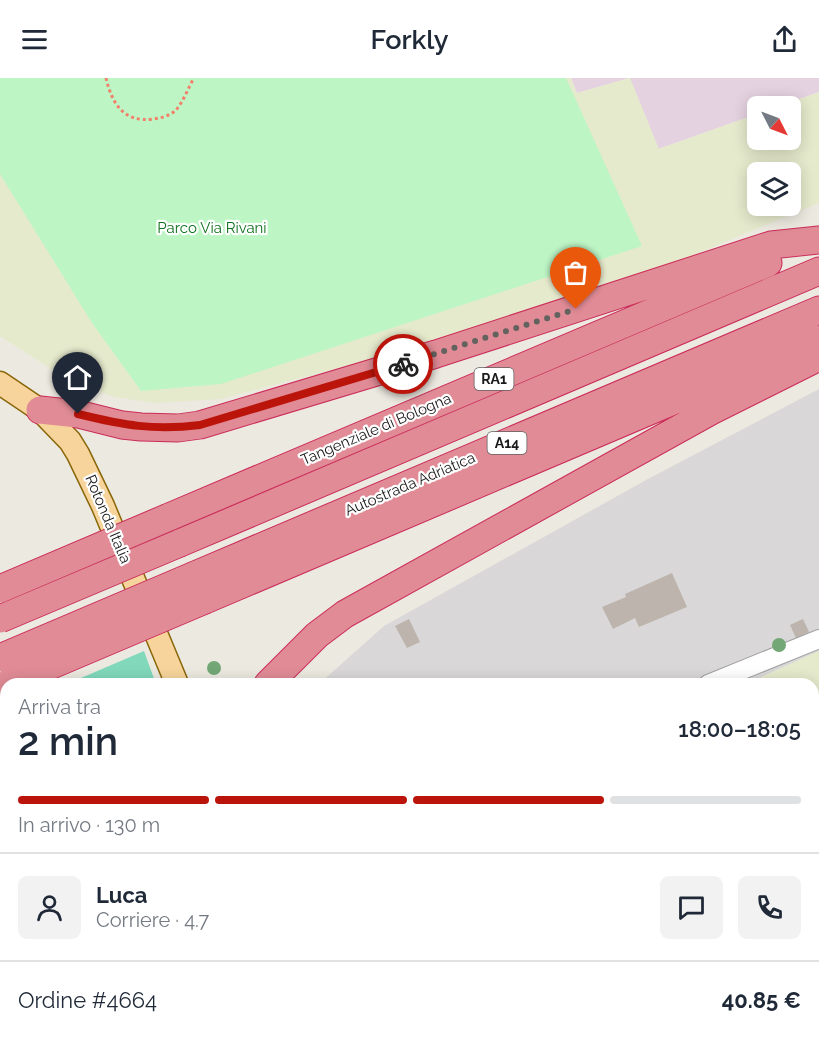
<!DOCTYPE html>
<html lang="it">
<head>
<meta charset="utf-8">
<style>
  :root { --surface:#fff; --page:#f2f2f3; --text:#1f2937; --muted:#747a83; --line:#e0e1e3; --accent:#bb140a }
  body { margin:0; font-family:Raleway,sans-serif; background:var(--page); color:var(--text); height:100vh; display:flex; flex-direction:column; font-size:22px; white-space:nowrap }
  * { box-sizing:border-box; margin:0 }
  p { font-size:20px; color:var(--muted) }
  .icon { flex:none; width:33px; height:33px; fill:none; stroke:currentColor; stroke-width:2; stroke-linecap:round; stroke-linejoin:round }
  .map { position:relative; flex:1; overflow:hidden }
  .sheet { position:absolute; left:0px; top:600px; width:819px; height:374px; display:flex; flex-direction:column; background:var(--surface); border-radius:18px 18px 0 0; box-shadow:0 3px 15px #0003 }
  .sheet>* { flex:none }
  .needle { width:39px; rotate:132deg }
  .controls { position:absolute; left:747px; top:18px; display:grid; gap:12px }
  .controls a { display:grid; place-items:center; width:54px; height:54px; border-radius:9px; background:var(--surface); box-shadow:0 3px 15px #0003; font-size:30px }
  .pin { position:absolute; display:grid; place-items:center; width:51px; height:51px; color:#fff; margin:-62px -26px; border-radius:50% 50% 50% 0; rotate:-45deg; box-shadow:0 0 6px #0007 }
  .pin .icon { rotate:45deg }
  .courier { position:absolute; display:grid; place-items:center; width:60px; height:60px; margin:-30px; border:4px solid #bb140a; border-radius:50%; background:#fff; color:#222; box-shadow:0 2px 8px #0007 }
  .head em { font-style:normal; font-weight:600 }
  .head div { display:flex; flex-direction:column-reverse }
  .head { display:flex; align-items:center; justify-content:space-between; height:102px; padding:0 18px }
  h1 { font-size:39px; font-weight:600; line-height:45px }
  .bar { display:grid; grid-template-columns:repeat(4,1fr); gap:9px 6px; align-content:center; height:72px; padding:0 18px }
  .bar i { height:8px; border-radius:4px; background:var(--line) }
  .bar .active { background:var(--accent) }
  .bar p { grid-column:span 4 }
  .line { display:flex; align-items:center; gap:15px; padding:0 18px; border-top:2px solid var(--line) }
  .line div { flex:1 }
  .round { display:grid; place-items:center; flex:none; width:63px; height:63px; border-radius:9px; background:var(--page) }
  header { display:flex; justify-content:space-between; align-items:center; height:78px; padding:0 18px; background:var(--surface); font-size:27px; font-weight:600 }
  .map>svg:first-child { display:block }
  .residential { fill:#d9d7d7 }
  .industrial { fill:#e5d2e0 }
  .farmland { fill:#e6eacc; fill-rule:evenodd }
  .forest { fill:#a3c997 }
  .park { fill:#bdf5c5 }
  .pitch { fill:#81d8bb }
  .building { fill:#bcb4ad }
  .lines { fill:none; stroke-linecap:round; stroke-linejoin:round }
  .minor-casing { stroke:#a1a1a1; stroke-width:20 }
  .major-casing { stroke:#896608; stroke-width:25 }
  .highway-casing { stroke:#cb2c59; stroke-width:29 }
  .path { stroke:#f2816b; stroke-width:3; stroke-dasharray:3 3; stroke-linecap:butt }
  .minor { stroke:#fff; stroke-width:18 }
  .major { stroke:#f6d49b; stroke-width:22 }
  .highway { stroke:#e08b96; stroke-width:27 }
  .highway-bridge-casing { stroke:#cb2c59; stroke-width:29; stroke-linecap:butt }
  .highway-bridge { stroke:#e08b96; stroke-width:27 }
  .tree { fill:#73a775 }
  .done { stroke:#64625f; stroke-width:6; stroke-dasharray:0 10.8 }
  .route { stroke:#bb140a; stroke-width:8 }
  .labels { text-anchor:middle; stroke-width:4.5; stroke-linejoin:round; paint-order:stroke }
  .shield { fill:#fff; stroke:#5f5f5f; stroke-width:1.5 }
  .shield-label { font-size:14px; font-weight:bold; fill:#1a1a1a }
  .park-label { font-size:15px; fill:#10711e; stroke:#fff }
  .street-label { font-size:15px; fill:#1a1a1a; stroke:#fff }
</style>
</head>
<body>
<header><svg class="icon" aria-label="menu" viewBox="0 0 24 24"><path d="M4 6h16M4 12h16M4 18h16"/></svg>Forkly<svg class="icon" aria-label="share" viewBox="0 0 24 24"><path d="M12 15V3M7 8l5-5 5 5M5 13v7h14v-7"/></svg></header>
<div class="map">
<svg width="819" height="973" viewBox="0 0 819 973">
  <rect width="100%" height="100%" fill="#ece9e0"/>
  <path class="residential" d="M 819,311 L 819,573 L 746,606 L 319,606 L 384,548 L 648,401 Z"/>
  <path class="industrial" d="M 571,0 L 629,0 L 577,15 Z
    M 629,0 L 819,0 L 819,14 L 780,28 L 758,28 L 757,36 L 658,71 Z"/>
  <path class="farmland" d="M 0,0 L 571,0 L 577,15 L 630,0 L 659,71 L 757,36 L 758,62 L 790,62 L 790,28 L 780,28 L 819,14 L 819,125 L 657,192 L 380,279 L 221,321 L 155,325 L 114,319 L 62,298 L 0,258 ZM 758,94 L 790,94 L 790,128 L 758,128 Z
    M 819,573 L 819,973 L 407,973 L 405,968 L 813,968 L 813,606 L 746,606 Z"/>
  <path class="forest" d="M 278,968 L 405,968 L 407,973 L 277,973 Z"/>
  <path class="park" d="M 0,0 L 566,0 L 642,168 L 221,306 L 141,313 L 92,245 L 0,96 Z"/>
  <path class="pitch" d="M 144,573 L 156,606 L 67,606 Z
    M 6,632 L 6,950 L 0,952 L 0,634 Z"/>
  <path class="building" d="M 672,495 L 687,529 L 639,549 L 635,540 L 613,551 L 602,529 L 626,519 L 625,516 Z
    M 409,541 L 420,564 L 407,570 L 395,548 Z
    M 803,541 L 809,554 L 796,560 L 790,547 Z"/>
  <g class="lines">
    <g class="minor-casing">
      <path id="minor" d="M 708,606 L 819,561
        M 97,973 L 98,968
        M 236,973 L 237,968"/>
    </g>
    <g class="major-casing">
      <path id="major" d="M 0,305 L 40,332 L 70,363 L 78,376 L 103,428 L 177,606
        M 65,973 L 72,968"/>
    </g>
    <g class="highway-casing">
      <path id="highway" d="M 40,332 L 78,336 L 122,347 L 141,349 L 178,350 L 200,347 L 436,276 L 771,167 L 819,162
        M 169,439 L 768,185
        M 180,465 L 819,193
        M 195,497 L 819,232
        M 205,522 L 819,261
        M 268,606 L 317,557 L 345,536 L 711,333 L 811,283"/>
    </g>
    <path class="path" d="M 106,0 C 112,26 124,45 153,41 C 161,40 169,38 175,33 C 183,25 188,10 194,0"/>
    <use href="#minor" class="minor"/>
    <use href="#major" class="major"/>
    <use href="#highway" class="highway"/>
    <g class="highway-bridge-casing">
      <path id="highway-bridge" d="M 0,511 L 169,439
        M 0,541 L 180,465
        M 0,580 L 195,497
        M 7,606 L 205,522"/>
    </g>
    <use href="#highway-bridge" class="highway-bridge"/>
  </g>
  <g class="tree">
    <circle cx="779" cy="567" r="7"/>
    <circle cx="214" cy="590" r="7"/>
  </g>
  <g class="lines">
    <path class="done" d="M 403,286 L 576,231"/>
    <path class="route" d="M 78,336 C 123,347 154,353 200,347 L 403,286"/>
  </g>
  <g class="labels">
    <g class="shield">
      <rect x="474.5" y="290" width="39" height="22" rx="4.5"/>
      <rect x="487.5" y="354" width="39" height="22" rx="4.5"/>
    </g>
    <g class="shield-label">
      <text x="494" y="306">RA1</text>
      <text x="507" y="370">A14</text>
    </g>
    <g class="park-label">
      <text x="212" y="155">Parco Via Rivani</text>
    </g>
    <g class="street-label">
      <text transform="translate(376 351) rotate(-23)" y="5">Tangenziale di Bologna</text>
      <text transform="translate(410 406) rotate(-23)" y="5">Autostrada Adriatica</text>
      <text transform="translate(108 441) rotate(67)" y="5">Rotonda Italia</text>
    </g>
  </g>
</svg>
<div class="controls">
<a><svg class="needle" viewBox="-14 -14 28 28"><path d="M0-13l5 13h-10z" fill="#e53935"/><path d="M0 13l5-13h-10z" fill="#747a83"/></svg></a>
<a><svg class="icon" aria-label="layers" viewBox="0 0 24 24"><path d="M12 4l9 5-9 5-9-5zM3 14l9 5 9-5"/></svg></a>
</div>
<div class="pin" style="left:576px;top:231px;background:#ea580c"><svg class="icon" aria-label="bag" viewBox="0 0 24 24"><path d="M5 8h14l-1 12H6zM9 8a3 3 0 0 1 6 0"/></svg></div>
<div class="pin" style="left:78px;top:336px;background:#1f2937"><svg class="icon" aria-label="home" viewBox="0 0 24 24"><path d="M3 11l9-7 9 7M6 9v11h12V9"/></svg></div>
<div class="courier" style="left:403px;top:286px"><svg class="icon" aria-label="bike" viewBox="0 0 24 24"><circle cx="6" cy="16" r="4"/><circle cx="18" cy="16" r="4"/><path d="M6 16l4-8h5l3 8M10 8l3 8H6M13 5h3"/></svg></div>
<section class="sheet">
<div class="head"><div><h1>2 min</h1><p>Arriva tra</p></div><em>18:00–18:05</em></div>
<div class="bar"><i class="active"></i><i class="active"></i><i class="active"></i><i></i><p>In arrivo · 130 m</p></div>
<div class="line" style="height:108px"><a class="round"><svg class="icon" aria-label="person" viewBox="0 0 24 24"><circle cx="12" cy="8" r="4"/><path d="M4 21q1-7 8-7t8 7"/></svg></a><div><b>Luca</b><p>Corriere · 4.7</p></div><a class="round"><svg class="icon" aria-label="chat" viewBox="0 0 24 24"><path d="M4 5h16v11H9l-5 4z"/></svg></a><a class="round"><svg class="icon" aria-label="phone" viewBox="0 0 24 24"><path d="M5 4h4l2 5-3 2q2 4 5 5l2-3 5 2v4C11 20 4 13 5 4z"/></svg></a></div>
<div class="line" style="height:78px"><div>Ordine #4664</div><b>40.85 €</b></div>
</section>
</div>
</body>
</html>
